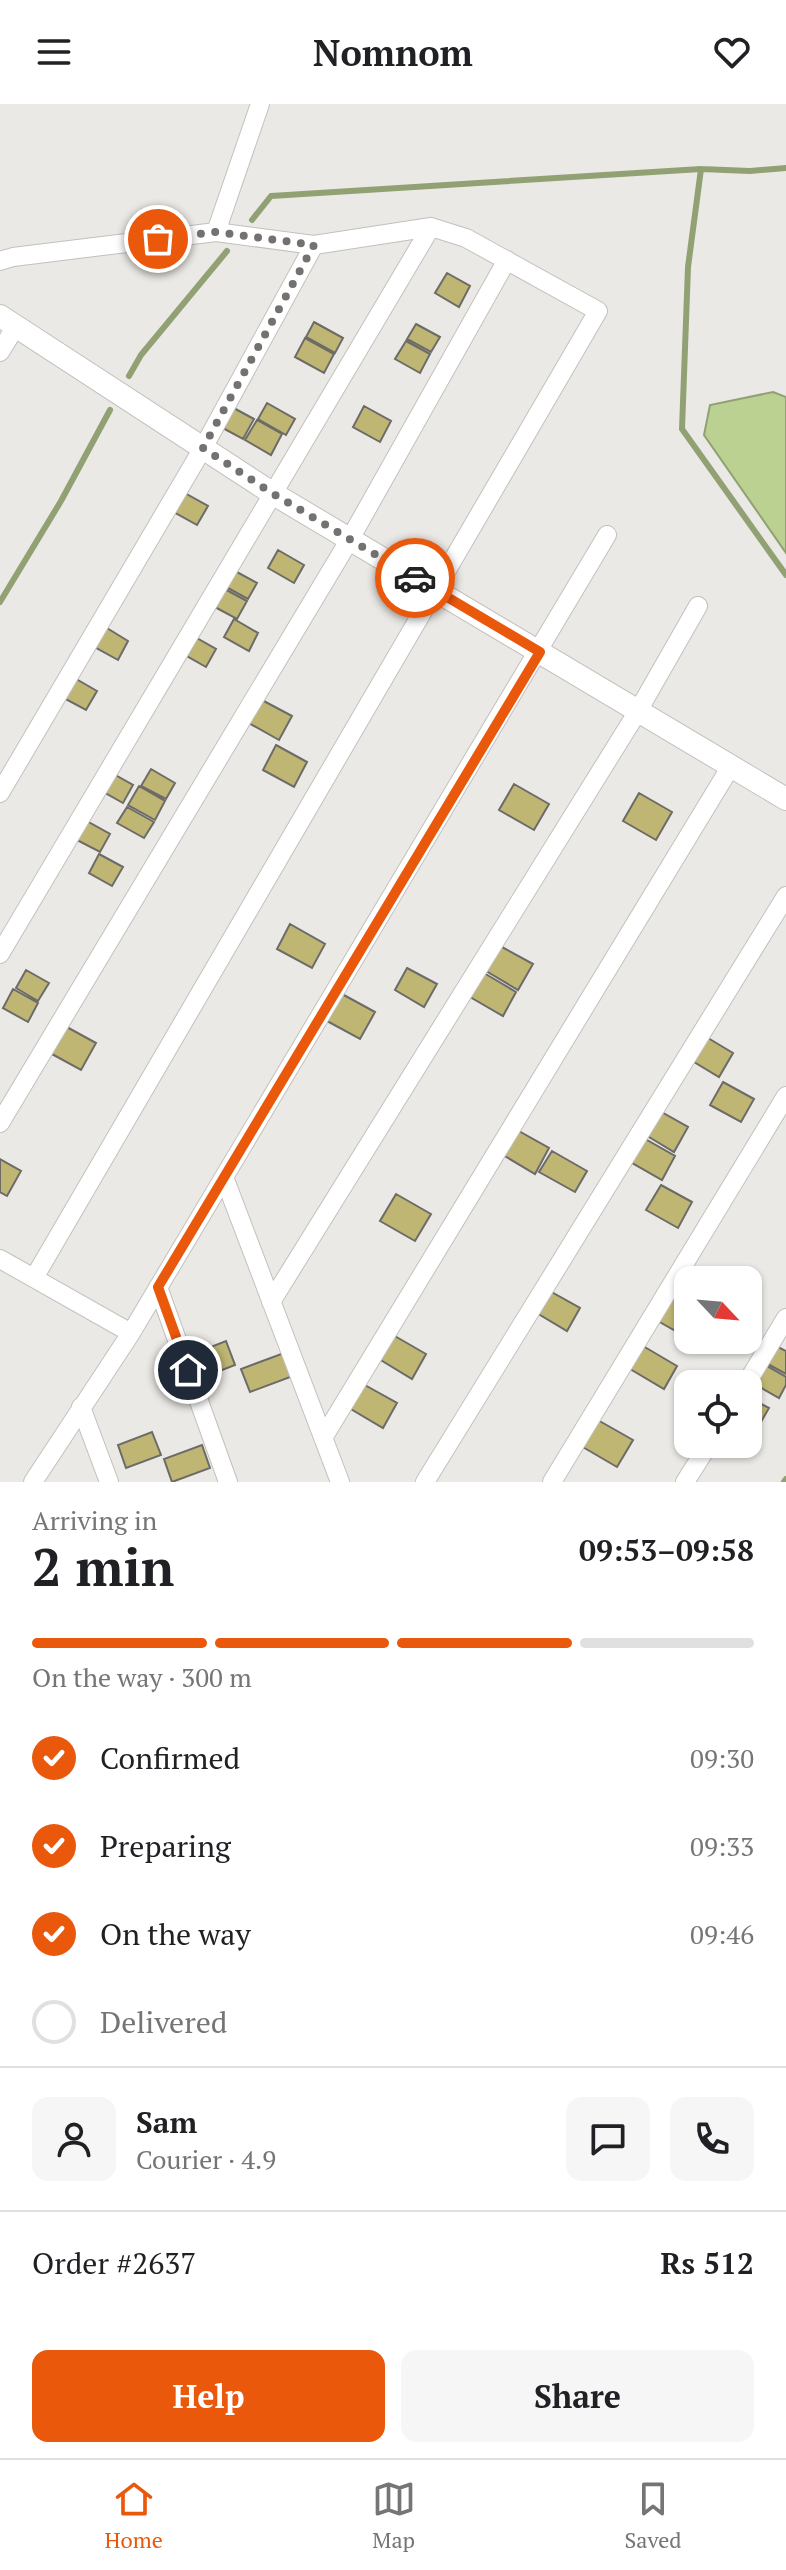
<!DOCTYPE html>
<html lang="en">
<head>
<meta charset="utf-8">
<style>
  :root { --surface:#fff; --page:#f6f6f6; --text:#202124; --muted:#757577; --line:#e0e0e0; --accent:#ea580c }
  body { margin:0; font-family:"PT Serif",serif; background:var(--page); color:var(--text); height:100vh; display:flex; flex-direction:column; font-size:30px; white-space:nowrap }
  * { box-sizing:border-box; margin:0 }
  p { font-size:26px; color:var(--muted) }
  .icon { flex:none; width:44px; height:44px; fill:none; stroke:currentColor; stroke-width:2; stroke-linecap:round; stroke-linejoin:round }
  .map { position:relative; height:1378px; overflow:hidden }
  .sheet { display:flex; flex-direction:column; background:var(--surface); flex:1 }
  .sheet>* { flex:none }
  .needle { width:52px; rotate:116deg }
  .controls { position:absolute; left:674px; top:1162px; display:grid; gap:16px }
  .controls a { display:grid; place-items:center; width:88px; height:88px; border-radius:16px; background:var(--surface); box-shadow:0 2px 6px #0004; font-size:40px }
  .pin { position:absolute; display:grid; place-items:center; width:68px; height:68px; color:#fff; margin:-34px; border:4px solid #fff; border-radius:50%; box-shadow:0 2px 8px #0007 }
  .courier { position:absolute; display:grid; place-items:center; width:80px; height:80px; margin:-40px; border:6px solid #ea580c; border-radius:50%; background:#fff; color:#222; box-shadow:0 2px 10px #0007 }
  .headline em { font-style:normal; font-weight:800 }
  .headline div { display:flex; flex-direction:column-reverse }
  .headline { display:flex; align-items:center; justify-content:space-between; height:136px; padding:0 32px }
  h1 { font-size:52px; font-weight:800; line-height:60px }
  .bar { display:grid; grid-template-columns:repeat(4,1fr); gap:12px 8px; align-content:center; height:96px; padding:0 32px }
  .bar i { height:10px; border-radius:6px; background:var(--line) }
  .bar .selected { background:var(--accent) }
  .bar p { grid-column:span 4 }
  .line { display:flex; align-items:center; gap:20px; padding:0 32px; border-top:2px solid var(--line) }
  .line div { flex:1 }
  .round { display:grid; place-items:center; flex:none; width:84px; height:84px; border-radius:16px; background:var(--page) }
  ol { padding:0 32px; list-style:none }
  li { display:flex; align-items:center; gap:24px; height:88px }
  li p { margin-inline-start:auto }
  li .icon { padding:8px; border-radius:50%; background:var(--accent); color:#fff; stroke-width:4 }
  li:last-child { color:var(--muted) }
  li i { width:44px; height:44px; border:4px solid var(--line); border-radius:50% }
  .action { display:flex; gap:16px; margin-top:auto; padding:16px 32px }
  .action a { flex:1; height:92px; border-radius:16px; background:var(--accent); color:#fff; font-size:32px; font-weight:800; line-height:92px; text-align:center }
  .action a+a { background:var(--page); color:var(--text) }
  header { display:flex; justify-content:space-between; align-items:center; height:104px; padding:0 32px; background:var(--surface); font-size:36px; font-weight:800 }
  .menu { display:flex; justify-content:space-around; align-items:center; height:112px; border-top:2px solid var(--line); background:var(--surface); font-size:22px; color:var(--muted) }
  .menu a { display:grid; justify-items:center; gap:4px }
  .menu .selected { color:var(--accent) }
  .map>svg:first-child { display:block }
  .water { fill:#bad191; stroke:#92a174; stroke-width:2 }
  .lines { fill:none; stroke-linecap:round; stroke-linejoin:round }
  .stream { stroke:#92a174; stroke-width:6 }
  .building { fill:#bfb673; stroke:#6c6b68; stroke-width:2 }
  .minor-casing { stroke:#c3c0bd; stroke-width:20 }
  .tertiary-casing { stroke:#c3c0bd; stroke-width:24 }
  .minor { stroke:#fff; stroke-width:18 }
  .tertiary { stroke:#fff; stroke-width:22 }
  .done { stroke:#737270; stroke-width:8; stroke-dasharray:0 14.4 }
  .route { stroke:#ea580c; stroke-width:10 }
</style>
</head>
<body>
<header><svg class="icon" aria-label="menu" viewBox="0 0 24 24"><path d="M4 6h16M4 12h16M4 18h16"/></svg>Nomnom<svg class="icon" aria-label="heart" viewBox="0 0 24 24"><path d="M12 20l-8-8c-3-5 5-10 8-4 3-6 11-1 8 4z"/></svg></header>
<div class="map">
<svg width="786" height="1378" viewBox="0 0 786 1378">
  <rect width="100%" height="100%" fill="#ebe9e5"/>
  <path class="water" d="M 773,288 L 786,293 L 786,449 L 704,331 L 710,301 Z"/>
  <g class="lines">
    <path class="stream" d="M 786,64 L 750,67 L 701,65 L 688,163 L 682,325 L 786,471
      M 252,116 L 271,92 L 701,65
      M 129,272 L 141,251 L 227,147
      M 0,498 L 61,397 L 110,306
      M 784,1378 L 786,1375"/>
  </g>
  <path class="building" d="M 447,169 L 470,182 L 459,203 L 435,189 Z
    M 314,218 L 343,234 L 335,249 L 306,233 Z
    M 416,220 L 440,233 L 431,248 L 407,235 Z
    M 305,234 L 334,250 L 324,269 L 295,253 Z
    M 406,237 L 430,250 L 420,269 L 395,255 Z
    M 267,299 L 295,315 L 286,331 L 258,315 Z
    M 230,302 L 254,315 L 243,335 L 219,322 Z
    M 364,302 L 391,317 L 380,338 L 353,323 Z
    M 257,316 L 282,330 L 271,351 L 245,336 Z
    M 183,388 L 208,402 L 197,421 L 172,407 Z
    M 278,446 L 304,461 L 294,479 L 268,464 Z
    M 235,467 L 257,479 L 248,495 L 226,483 Z
    M 221,483 L 247,497 L 237,515 L 211,501 Z
    M 234,515 L 258,529 L 249,547 L 224,533 Z
    M 102,521 L 128,537 L 118,556 L 91,541 Z
    M 195,533 L 216,545 L 206,563 L 185,551 Z
    M 71,572 L 97,587 L 86,606 L 60,592 Z
    M 260,595 L 292,612 L 279,636 L 247,618 Z
    M 276,641 L 307,658 L 294,683 L 263,666 Z
    M 151,665 L 175,679 L 166,695 L 141,682 Z
    M 110,668 L 133,681 L 123,699 L 100,686 Z
    M 514,680 L 549,700 L 534,726 L 499,706 Z
    M 139,682 L 165,697 L 155,716 L 128,701 Z
    M 639,689 L 672,708 L 656,736 L 623,717 Z
    M 127,703 L 154,718 L 144,734 L 117,719 Z
    M 85,716 L 110,730 L 100,748 L 75,735 Z
    M 99,750 L 123,763 L 112,782 L 89,769 Z
    M 290,820 L 325,840 L 312,864 L 277,845 Z
    M 500,842 L 533,860 L 518,886 L 486,867 Z
    M 407,864 L 437,880 L 424,903 L 395,886 Z
    M 26,866 L 49,879 L 38,897 L 16,884 Z
    M 484,869 L 516,888 L 503,912 L 470,893 Z
    M 13,885 L 38,899 L 28,918 L 3,904 Z
    M 342,890 L 375,908 L 360,935 L 327,917 Z
    M 65,922 L 96,939 L 81,966 L 50,949 Z
    M 703,931 L 733,949 L 719,973 L 689,955 Z
    M 723,978 L 754,995 L 741,1018 L 710,1001 Z
    M 658,1006 L 688,1023 L 674,1048 L 644,1030 Z
    M 517,1026 L 549,1044 L 535,1070 L 503,1051 Z
    M 640,1032 L 675,1052 L 662,1076 L 627,1056 Z
    M 552,1047 L 587,1067 L 575,1088 L 539,1068 Z
    M 0,1055 L 21,1067 L 7,1092 L 0,1088 Z
    M 661,1081 L 692,1098 L 678,1124 L 646,1106 Z
    M 396,1090 L 431,1110 L 415,1137 L 380,1117 Z
    M 548,1186 L 580,1204 L 567,1227 L 535,1208 Z
    M 672,1189 L 688,1198 L 688,1234 L 656,1216 Z
    M 393,1231 L 426,1250 L 412,1275 L 379,1255 Z
    M 226,1237 L 235,1261 L 207,1272 L 198,1248 Z
    M 643,1242 L 677,1262 L 664,1285 L 630,1265 Z
    M 776,1242 L 786,1247 L 786,1270 L 766,1259 Z
    M 284,1249 L 293,1272 L 250,1288 L 241,1265 Z
    M 762,1259 L 786,1273 L 786,1281 L 779,1294 L 751,1278 Z
    M 363,1280 L 397,1299 L 383,1324 L 349,1304 Z
    M 748,1293 L 769,1304 L 758,1323 L 748,1317 Z
    M 596,1315 L 633,1336 L 617,1363 L 581,1342 Z
    M 152,1328 L 161,1351 L 126,1364 L 118,1341 Z
    M 202,1341 L 210,1364 L 172,1378 L 164,1355 Z"/>
  <g class="lines">
    <g class="minor-casing">
      <path id="minor" d="M 216,128 L 260,0
        M 0,157 L 13,153 L 216,128 L 314,141
        M 0,248 L 16,222
        M 0,689 L 203,344 L 314,141 L 431,123 L 466,134 L 598,207 L 34,1174
        M 0,850 L 431,123
        M 0,1019 L 350,435 L 507,156
        M 224,1073 L 340,1378
        M 0,1155 L 131,1229
        M 158,1183 L 228,1378
        M 271,1198 L 638,607 L 698,502
        M 746,1280 L 786,1214
        M 81,1303 L 109,1378
        M 323,1334 L 731,662
        M 33,1378 L 131,1229 L 607,431
        M 425,1378 L 786,792
        M 552,1378 L 786,992
        M 685,1378 L 709,1340"/>
    </g>
    <g class="tertiary-casing">
      <path id="tertiary" d="M 0,212 L 272,389 L 786,695"/>
    </g>
    <use href="#minor" class="minor"/>
    <use href="#tertiary" class="tertiary"/>
  </g>
  <g class="lines">
    <path class="done" d="M 158,135 L 216,128 L 314,141 L 203,344 L 272,389 L 415,474"/>
    <path class="route" d="M 188,1266 L 158,1183 L 540,548 L 415,474"/>
  </g>
</svg>
<div class="controls">
<a><svg class="needle" viewBox="-14 -14 28 28"><path d="M0-13l5 13h-10z" fill="#e53935"/><path d="M0 13l5-13h-10z" fill="#757577"/></svg></a>
<a><svg class="icon" aria-label="locate" viewBox="0 0 24 24"><circle cx="12" cy="12" r="6"/><path d="M12 2v4M12 18v4M2 12h4M18 12h4"/></svg></a>
</div>
<div class="pin" style="left:158px;top:135px;background:#ea580c"><svg class="icon" aria-label="bag" viewBox="0 0 24 24"><path d="M5 8h14l-1 12H6zM9 8a3 3 0 0 1 6 0"/></svg></div>
<div class="pin" style="left:188px;top:1266px;background:#1f2937"><svg class="icon" aria-label="home" viewBox="0 0 24 24"><path d="M3 11l9-7 9 7M6 9v11h12V9"/></svg></div>
<div class="courier" style="left:415px;top:474px"><svg class="icon" aria-label="car" viewBox="0 0 24 24"><path d="M5 17H2v-5l4-1 3-4h7l3 4 3 1v5h-3M9 17h6M6 11h13"/><circle cx="7" cy="17" r="2"/><circle cx="17" cy="17" r="2"/></svg></div>
</div>
<section class="sheet">
<div class="headline"><div><h1>2 min</h1><p>Arriving in</p></div><em>09:53–09:58</em></div>
<div class="bar"><i class="selected"></i><i class="selected"></i><i class="selected"></i><i></i><p>On the way · 300 m</p></div>
<ol>
<li><svg class="icon" aria-label="check" viewBox="0 0 24 24"><path d="M5 12l5 5 9-10"/></svg>Confirmed<p>09:30</p></li>
<li><svg class="icon" aria-label="check" viewBox="0 0 24 24"><path d="M5 12l5 5 9-10"/></svg>Preparing<p>09:33</p></li>
<li><svg class="icon" aria-label="check" viewBox="0 0 24 24"><path d="M5 12l5 5 9-10"/></svg>On the way<p>09:46</p></li>
<li><i></i>Delivered</li>
</ol>
<div class="line" style="height:144px"><a class="round"><svg class="icon" aria-label="person" viewBox="0 0 24 24"><circle cx="12" cy="8" r="4"/><path d="M4 21q1-7 8-7t8 7"/></svg></a><div><b>Sam</b><p>Courier · 4.9</p></div><a class="round"><svg class="icon" aria-label="chat" viewBox="0 0 24 24"><path d="M4 5h16v11H9l-5 4z"/></svg></a><a class="round"><svg class="icon" aria-label="phone" viewBox="0 0 24 24"><path d="M5 4h4l2 5-3 2q2 4 5 5l2-3 5 2v4C11 20 4 13 5 4z"/></svg></a></div>
<div class="line" style="height:104px"><div>Order #2637</div><b>Rs 512</b></div>
<div class="action"><a>Help</a><a>Share</a></div>
</section>
<nav class="menu">
<a class="selected"><svg class="icon" aria-label="home" viewBox="0 0 24 24"><path d="M3 11l9-7 9 7M6 9v11h12V9"/></svg>Home</a>
<a><svg class="icon" aria-label="map" viewBox="0 0 24 24"><path d="M3 6l6-2 6 2 6-2v14l-6 2-6-2-6 2zM9 4v14M15 6v14"/></svg>Map</a>
<a><svg class="icon" aria-label="saved" viewBox="0 0 24 24"><path d="M7 4h10v16l-5-4-5 4z"/></svg>Saved</a>
</nav>
</body>
</html>
